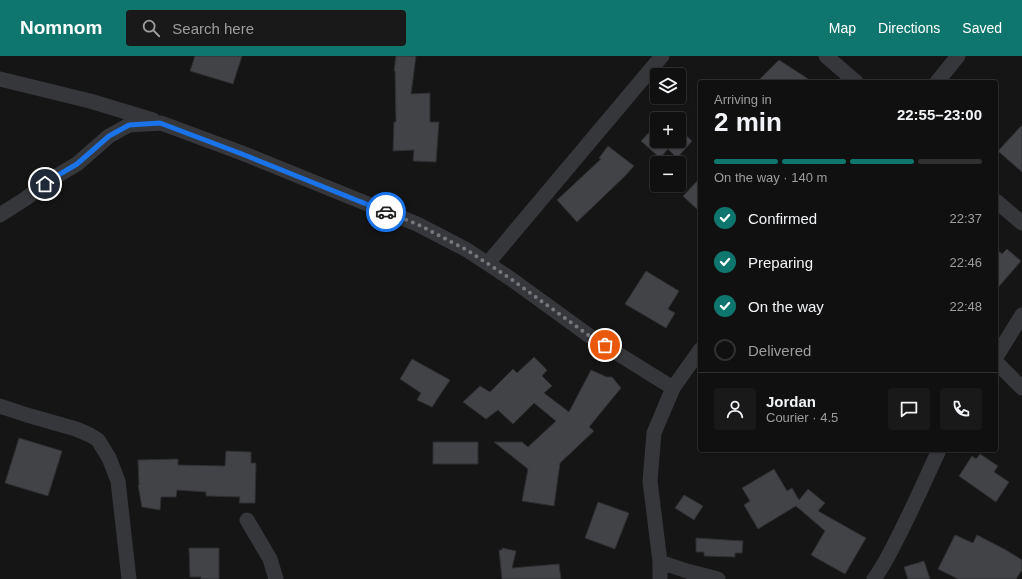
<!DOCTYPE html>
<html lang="en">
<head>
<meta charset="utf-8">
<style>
  :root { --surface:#101010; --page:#191919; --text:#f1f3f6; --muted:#9c9d9f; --line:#303030; --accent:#0f766e }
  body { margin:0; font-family:Arial,sans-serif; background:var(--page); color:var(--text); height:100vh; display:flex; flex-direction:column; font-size:15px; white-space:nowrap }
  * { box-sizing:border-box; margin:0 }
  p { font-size:13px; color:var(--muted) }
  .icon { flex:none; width:22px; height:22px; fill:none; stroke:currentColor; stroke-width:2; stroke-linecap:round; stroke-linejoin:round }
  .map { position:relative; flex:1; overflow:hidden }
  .sheet { position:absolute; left:698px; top:24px; width:300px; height:372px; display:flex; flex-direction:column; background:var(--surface); border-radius:4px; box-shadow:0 1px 3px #0004,0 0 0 1px var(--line) }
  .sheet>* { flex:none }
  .controls { position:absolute; left:650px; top:12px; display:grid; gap:8px }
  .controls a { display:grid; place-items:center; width:36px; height:36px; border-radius:4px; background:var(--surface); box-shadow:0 1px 3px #0004,0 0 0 1px var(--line); font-size:20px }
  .pin { position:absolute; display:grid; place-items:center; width:34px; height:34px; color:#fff; margin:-17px; border:2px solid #fff; border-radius:50%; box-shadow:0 1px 4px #0007 }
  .courier { position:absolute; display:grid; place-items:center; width:40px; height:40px; margin:-20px; border:3px solid #1a73e8; border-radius:50%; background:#fff; color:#222; box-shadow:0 1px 5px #0007 }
  .overview em { font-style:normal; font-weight:600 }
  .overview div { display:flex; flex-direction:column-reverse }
  .overview { display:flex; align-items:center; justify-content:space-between; height:68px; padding:0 16px }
  h1 { font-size:26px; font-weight:600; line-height:30px }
  .bar { display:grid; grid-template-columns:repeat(4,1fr); gap:6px 4px; align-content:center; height:48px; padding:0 16px }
  .bar i { height:5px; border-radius:3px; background:var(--line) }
  .bar .current { background:var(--accent) }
  .bar p { grid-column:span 4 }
  .line { display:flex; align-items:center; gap:10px; padding:0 16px; border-top:1px solid var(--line) }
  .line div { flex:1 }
  .round { display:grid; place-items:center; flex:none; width:42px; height:42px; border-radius:4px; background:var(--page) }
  ol { padding:0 16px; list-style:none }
  li { display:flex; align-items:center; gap:12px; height:44px }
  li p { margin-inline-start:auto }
  li .icon { padding:4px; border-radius:50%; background:var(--accent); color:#fff; stroke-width:4 }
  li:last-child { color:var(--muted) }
  li i { width:22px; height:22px; border:2px solid var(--line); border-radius:50% }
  header { display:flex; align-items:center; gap:24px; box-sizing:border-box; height:56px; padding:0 20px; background:var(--accent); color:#fff }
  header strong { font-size:19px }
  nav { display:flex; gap:22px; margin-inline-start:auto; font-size:14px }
  .search { width:280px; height:36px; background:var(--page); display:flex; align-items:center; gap:10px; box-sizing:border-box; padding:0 14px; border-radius:4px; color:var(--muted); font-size:15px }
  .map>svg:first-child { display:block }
  .building { fill:#414346; stroke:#2f2f32 }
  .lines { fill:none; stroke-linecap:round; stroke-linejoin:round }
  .minor { stroke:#36373b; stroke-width:15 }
  .done { stroke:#74787e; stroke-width:4; stroke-dasharray:0 7.2 }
  .route { stroke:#1a73e8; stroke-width:5 }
</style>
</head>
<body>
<header>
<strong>Nomnom</strong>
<div class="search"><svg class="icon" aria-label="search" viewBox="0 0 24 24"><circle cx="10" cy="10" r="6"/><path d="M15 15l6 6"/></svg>Search here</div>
<nav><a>Map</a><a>Directions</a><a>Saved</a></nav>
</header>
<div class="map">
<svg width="1022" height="523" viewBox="0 0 1022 523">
  <rect width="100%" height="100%" fill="#151516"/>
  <path class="building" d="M 195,0 L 242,0 L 233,28 L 190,15 Z
    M 396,0 L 416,0 L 411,38 L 430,37 L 430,66 L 439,66 L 436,106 L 413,105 L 414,94 L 393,95 L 394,66 L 396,66 L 395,15 L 394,15 Z
    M 779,4 L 813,26 L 757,26 Z
    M 657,68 L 657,85 L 679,85 L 679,73 L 692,85 L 677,102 L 668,93 L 660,102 L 641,85 Z
    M 1022,69 L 1022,116 L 998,95 Z
    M 608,90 L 634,110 L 625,120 L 577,166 L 557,144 L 601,103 L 599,102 Z
    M 700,122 L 700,156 L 683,140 Z
    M 996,193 L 1002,198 L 1007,193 L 1021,205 L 996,234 Z
    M 646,215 L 679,235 L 668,253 L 675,257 L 666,272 L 625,248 Z
    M 534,301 L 547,314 L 542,320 L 552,330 L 544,337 L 569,356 L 591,314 L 607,321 L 612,321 L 621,332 L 589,371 L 594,375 L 560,407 L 554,450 L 522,445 L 528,413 L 494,386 L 522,386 L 528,391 L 556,365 L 534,347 L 513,368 L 498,354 L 486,363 L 463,346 L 480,330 L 490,336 L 513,313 L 517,317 Z
    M 412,303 L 450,324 L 432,351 L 417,344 L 421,337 L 400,323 Z
    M 19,382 L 62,395 L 48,440 L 5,427 Z
    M 433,386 L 478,386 L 478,408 L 433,408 Z
    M 226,395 L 251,396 L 251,407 L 256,407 L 255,447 L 239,447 L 240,441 L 206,440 L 206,436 L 177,434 L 176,441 L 161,441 L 160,454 L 142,451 L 138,429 L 139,429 L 138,404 L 178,403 L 178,409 L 225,410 Z
    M 980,398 L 998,410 L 994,416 L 1009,426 L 996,446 L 959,420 L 972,400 L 976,403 Z
    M 774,413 L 787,435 L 792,432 L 799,444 L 808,433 L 825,447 L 818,455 L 866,482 L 845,518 L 811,499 L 825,475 L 796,450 L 758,473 L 744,449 L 750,445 L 742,432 Z
    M 684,439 L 703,450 L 694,464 L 675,452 Z
    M 598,446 L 629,457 L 615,493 L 585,482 Z
    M 955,479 L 973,487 L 977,479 L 1006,494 L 1022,504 L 1022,514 L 1016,523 L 958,523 L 938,513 Z
    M 696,482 L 743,485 L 742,497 L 735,497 L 735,501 L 704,500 L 704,496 L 696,496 Z
    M 189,492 L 219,492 L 219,523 L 201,523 L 201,521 L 190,521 Z
    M 502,492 L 516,495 L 512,512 L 559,508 L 561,523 L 502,523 L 499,494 L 502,494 Z
    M 924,505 L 930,523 L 908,523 L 904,511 Z"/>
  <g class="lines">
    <path class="minor" d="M 826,0 L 856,26
      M 0,23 L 90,45 L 153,64
      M 937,26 L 958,0
      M 996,145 L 1022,167
      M 0,159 L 25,143 L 55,121 L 77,108 L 109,80 L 129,69 L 161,67 L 242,97 L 417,168 L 467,194 L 511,223 L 591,281 L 673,332
      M 488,207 L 662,0
      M 996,301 L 1022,259
      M 996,306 L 1022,332
      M 0,350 L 27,359 L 76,373 L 90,379 L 98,384 L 109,402 L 118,425 L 129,523
      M 247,464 L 270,503 L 276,523
      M 660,506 L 687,515 L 718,523
      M 660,523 L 660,506 L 650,425 L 654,377 L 673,332 L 700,294
      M 874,523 C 883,511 890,497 897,483 C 912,454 925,424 939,394"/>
  </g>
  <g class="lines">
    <path class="done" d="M 386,156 L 417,168 L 467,194 L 511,223 L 591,281 L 605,289"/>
    <path class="route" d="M 45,128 L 55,121 L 77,108 L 109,80 L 129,69 L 160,67 L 242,98 L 386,156"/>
  </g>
</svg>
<div class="controls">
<a><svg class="icon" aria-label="layers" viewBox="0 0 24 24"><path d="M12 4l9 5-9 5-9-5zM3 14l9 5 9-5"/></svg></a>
<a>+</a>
<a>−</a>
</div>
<div class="pin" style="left:605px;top:289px;background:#ea580c"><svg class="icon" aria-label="bag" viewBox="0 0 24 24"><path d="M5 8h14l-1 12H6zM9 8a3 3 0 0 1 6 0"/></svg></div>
<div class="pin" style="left:45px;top:128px;background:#1f2937"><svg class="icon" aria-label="home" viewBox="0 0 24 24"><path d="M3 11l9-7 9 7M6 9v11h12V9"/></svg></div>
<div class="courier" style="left:386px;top:156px"><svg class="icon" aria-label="car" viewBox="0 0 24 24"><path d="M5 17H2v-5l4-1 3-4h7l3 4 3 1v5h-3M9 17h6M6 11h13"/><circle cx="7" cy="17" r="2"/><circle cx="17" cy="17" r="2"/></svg></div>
<section class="sheet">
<div class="overview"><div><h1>2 min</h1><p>Arriving in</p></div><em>22:55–23:00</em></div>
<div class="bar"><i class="current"></i><i class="current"></i><i class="current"></i><i></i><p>On the way · 140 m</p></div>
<ol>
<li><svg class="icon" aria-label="check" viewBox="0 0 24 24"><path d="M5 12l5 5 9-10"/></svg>Confirmed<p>22:37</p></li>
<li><svg class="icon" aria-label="check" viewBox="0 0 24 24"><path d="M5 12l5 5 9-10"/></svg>Preparing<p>22:46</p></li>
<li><svg class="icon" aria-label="check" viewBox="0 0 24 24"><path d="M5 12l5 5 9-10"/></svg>On the way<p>22:48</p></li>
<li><i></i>Delivered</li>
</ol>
<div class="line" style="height:72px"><a class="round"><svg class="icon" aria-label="person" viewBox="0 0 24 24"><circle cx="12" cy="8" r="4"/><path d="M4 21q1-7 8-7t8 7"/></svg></a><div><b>Jordan</b><p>Courier · 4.5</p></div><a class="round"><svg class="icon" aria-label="chat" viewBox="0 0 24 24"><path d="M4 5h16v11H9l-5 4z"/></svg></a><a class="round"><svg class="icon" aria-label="phone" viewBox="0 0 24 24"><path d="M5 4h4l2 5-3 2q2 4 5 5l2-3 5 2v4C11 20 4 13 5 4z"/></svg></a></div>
</section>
</div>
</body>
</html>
